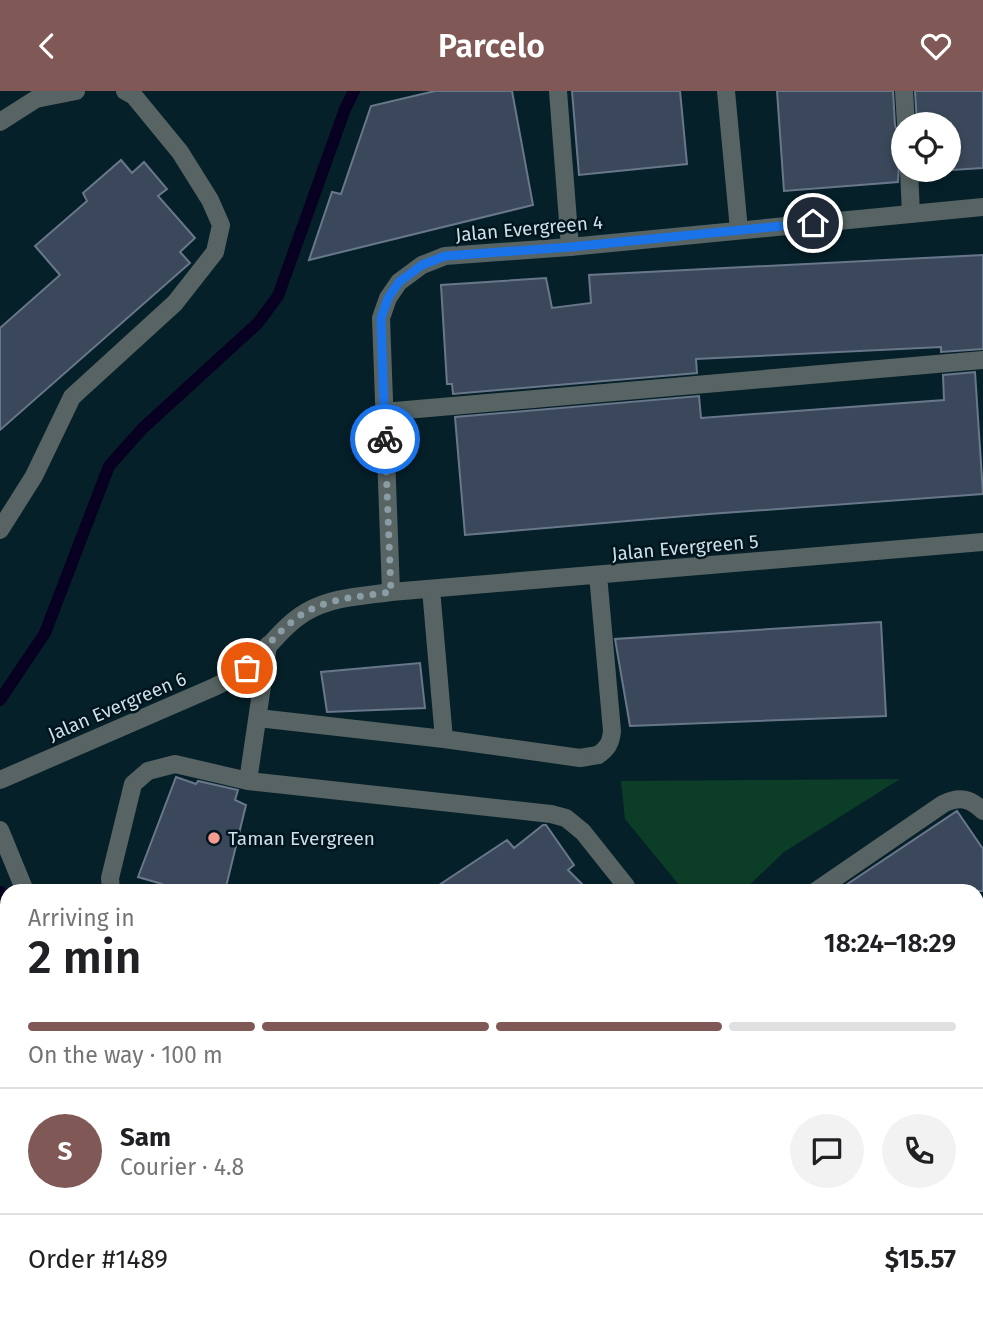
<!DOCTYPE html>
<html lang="en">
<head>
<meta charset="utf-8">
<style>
  :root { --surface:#fff; --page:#f2f2f2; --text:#202124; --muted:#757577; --line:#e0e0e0; --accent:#805855 }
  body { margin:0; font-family:"Fira Sans",sans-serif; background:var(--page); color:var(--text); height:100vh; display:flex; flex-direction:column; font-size:26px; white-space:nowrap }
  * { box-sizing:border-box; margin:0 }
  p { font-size:23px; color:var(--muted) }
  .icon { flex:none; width:38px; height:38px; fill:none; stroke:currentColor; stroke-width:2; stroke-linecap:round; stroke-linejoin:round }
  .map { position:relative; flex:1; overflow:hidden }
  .drawer { position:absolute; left:0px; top:793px; width:984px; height:436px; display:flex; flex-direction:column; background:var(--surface); border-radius:21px 21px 0 0; box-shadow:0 4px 10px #0003 }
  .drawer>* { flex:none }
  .controls { position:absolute; left:891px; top:21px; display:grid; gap:14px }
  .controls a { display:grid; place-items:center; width:70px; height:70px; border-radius:50%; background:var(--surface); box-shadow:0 4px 10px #0003; font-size:35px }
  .pin { position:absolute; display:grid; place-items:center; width:60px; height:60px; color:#fff; margin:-30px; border:4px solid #fff; border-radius:50%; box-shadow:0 2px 7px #0007 }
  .courier { position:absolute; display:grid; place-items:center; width:70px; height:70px; margin:-35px; border:5px solid #1a73e8; border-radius:50%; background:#fff; color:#222; box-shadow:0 2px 9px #0007 }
  .head em { font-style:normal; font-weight:600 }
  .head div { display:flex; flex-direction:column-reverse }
  .head { display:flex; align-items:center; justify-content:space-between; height:119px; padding:0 28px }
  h1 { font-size:46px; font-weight:600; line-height:52px }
  .bar { display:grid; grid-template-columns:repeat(4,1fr); gap:10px 7px; align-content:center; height:84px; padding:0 28px }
  .bar i { height:9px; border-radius:5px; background:var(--line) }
  .bar .selected { background:var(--accent) }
  .bar p { grid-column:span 4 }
  .line { display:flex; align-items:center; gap:18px; padding:0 28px; border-top:2px solid var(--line) }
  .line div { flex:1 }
  .round { display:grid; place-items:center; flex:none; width:74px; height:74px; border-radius:37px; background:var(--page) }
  header { display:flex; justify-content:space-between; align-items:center; height:91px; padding:0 28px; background:var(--accent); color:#fff; font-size:32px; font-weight:600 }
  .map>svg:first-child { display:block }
  .green { fill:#0c3d27 }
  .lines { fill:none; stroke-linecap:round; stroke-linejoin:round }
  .stream { stroke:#080021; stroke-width:12 }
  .building { fill:#3b485b; stroke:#69778b; stroke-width:2 }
  .lane { stroke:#576463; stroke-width:18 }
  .street { stroke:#576463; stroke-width:18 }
  .done { stroke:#8a9ca4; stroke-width:7; stroke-dasharray:0 12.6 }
  .route { stroke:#1a73e8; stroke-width:9 }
  .poi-dot { fill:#f59c91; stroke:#00161f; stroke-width:2.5 }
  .labels { text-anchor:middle; stroke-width:5; stroke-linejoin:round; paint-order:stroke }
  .street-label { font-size:19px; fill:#d1dfe6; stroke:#00161f }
  .poi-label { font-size:19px; fill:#d1dfe6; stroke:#00161f; text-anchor:start }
</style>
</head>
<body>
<header><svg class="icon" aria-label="back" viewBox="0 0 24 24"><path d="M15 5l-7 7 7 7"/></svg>Parcelo<svg class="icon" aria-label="heart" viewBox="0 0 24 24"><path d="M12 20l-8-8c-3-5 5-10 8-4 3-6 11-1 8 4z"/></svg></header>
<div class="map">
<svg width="983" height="1227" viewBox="0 0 983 1227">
  <rect width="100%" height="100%" fill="#062029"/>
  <path class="green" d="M 900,688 L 784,761 L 743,800 L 684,800 L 625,728 L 621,690 Z"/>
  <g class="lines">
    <path class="stream" d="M 0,609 L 45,542 L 109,375 L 143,337 L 258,232 L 278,205 L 345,18 L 354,0
      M 0,801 L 7,819"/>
  </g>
  <path class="building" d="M 435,0 L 512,0 L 533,114 L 309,169 L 332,101 L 341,103 L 371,15 Z
    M 572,0 L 680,0 L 687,73 L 579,84 Z
    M 777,0 L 893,0 L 895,34 L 897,40 L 903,44 L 903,69 L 899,74 L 898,91 L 784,100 Z
    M 915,0 L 983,0 L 983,77 L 920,81 L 920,79 L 948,79 L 948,33 L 917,33 Z
    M 121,69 L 132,82 L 144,71 L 167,98 L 158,105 L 195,147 L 180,161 L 190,172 L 0,339 L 0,237 L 60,184 L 35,155 L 87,110 L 83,102 Z
    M 983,164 L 983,258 L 941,261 L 941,256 L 696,268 L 697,282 L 453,303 L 452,293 L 447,293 L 441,194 L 546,187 L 552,217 L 591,212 L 589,184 Z
    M 975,281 L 983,403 L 709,423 L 465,444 L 455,326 L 699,305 L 701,327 L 944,309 L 943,284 Z
    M 881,531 L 886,625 L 630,635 L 615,548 Z
    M 420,572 L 425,617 L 327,621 L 321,581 Z
    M 176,686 L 196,693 L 198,690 L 238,699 L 235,709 L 246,714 L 225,800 L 160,800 L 162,793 L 138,786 Z
    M 957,720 L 983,758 L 983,800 L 837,800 Z
    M 543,734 L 546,734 L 574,774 L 568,779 L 589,800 L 430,800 L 507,749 L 514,757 Z"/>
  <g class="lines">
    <path class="lane" d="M 558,0 L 570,156
      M 904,0 L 906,33
      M 909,79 L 911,123
      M 383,321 L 983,269
      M 431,498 L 444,648
      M 258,627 L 444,648 L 580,667 L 598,664
      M 248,690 L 268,554
      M 0,739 L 25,800
      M 111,800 L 110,787 L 133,693 L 148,680 L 175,673 L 248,690 L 551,723 L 566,727 L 583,741 L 626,795 L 626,800
      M 816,800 L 943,713 C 959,705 970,707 983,720
      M 159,1227 L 164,1222
      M 277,1227 L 279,1222"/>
    <path class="street" d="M 726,0 L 739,139
      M 0,31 L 36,8 L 76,0
      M 0,439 L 34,385 L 72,306 L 175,212 L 215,161 L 221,134 L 210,109 L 180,61 L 134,5 L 125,0
      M 391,501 L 381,227 L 388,207 L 399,191 L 422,174 L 445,165 L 570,156 L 983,116
      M 598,664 C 607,658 611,652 612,640 L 598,484
      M 0,689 L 212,597 C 224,591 236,586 246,577 C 267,560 282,535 306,521 C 331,506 363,505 391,501 L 983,451
      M 976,1019 L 983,1014
      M 685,1227 L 693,1222"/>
  </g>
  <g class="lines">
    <path class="done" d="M 247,577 C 262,561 276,543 293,530 C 320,507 358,506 391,501 L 385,348"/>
    <path class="route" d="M 385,348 L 381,227 L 388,207 L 399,191 L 422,174 L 445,165 L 570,156 L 813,132"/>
  </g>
  <circle class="poi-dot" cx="214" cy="747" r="7"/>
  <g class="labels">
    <g class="street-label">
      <text transform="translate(529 137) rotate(-5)" y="7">Jalan Evergreen 4</text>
      <text transform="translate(685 456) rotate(-5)" y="7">Jalan Evergreen 5</text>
      <text transform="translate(117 615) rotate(-23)" y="7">Jalan Evergreen 6</text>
    </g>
    <g class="poi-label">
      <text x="228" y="754">Taman Evergreen</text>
    </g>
  </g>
</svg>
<div class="controls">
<a><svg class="icon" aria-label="locate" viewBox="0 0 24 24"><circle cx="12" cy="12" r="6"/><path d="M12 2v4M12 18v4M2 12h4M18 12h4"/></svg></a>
</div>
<div class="pin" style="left:247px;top:577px;background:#ea580c"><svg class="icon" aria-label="bag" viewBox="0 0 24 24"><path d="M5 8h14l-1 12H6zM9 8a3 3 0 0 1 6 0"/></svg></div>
<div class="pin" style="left:813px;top:132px;background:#1f2937"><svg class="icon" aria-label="home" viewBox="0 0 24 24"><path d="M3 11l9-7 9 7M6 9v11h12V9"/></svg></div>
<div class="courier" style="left:385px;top:348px"><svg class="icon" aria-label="bike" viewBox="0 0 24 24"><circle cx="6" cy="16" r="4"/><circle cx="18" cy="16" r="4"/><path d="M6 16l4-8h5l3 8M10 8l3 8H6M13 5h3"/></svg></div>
<section class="drawer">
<div class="head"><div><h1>2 min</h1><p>Arriving in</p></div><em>18:24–18:29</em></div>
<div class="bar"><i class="selected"></i><i class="selected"></i><i class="selected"></i><i></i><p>On the way · 100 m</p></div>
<div class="line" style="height:126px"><b class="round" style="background:var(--accent);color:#fff">S</b><div><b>Sam</b><p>Courier · 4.8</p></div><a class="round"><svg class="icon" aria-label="chat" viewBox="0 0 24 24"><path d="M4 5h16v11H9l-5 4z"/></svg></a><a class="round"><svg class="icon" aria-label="phone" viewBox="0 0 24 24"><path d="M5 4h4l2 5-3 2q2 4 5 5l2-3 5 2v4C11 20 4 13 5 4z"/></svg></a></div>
<div class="line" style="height:91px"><div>Order #1489</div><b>$15.57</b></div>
</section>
</div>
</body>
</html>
